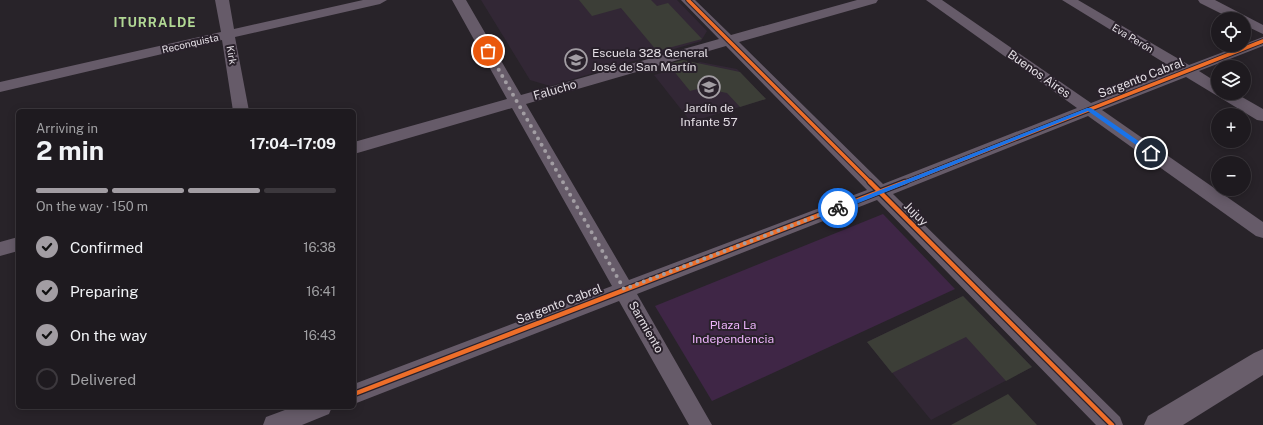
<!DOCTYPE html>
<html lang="en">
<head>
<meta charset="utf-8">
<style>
  :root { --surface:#1e1a1f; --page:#262328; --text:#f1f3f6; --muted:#a1a1a4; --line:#3c383d; --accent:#a29da3 }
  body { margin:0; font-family:"Public Sans",sans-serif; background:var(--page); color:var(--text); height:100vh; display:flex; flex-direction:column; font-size:15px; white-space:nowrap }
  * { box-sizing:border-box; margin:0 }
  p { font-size:13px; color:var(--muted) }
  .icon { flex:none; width:22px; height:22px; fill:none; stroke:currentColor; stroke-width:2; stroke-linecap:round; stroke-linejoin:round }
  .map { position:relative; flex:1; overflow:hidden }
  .drawer { position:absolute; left:16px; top:109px; width:340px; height:300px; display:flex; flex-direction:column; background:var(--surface); border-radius:6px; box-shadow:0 2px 10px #0003,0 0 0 1px var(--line) }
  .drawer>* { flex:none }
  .fabs { position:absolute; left:1211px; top:12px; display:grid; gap:8px }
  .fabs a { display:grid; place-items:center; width:40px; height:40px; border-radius:50%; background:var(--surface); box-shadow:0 2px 10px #0003,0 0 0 1px var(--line); font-size:20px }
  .pin { position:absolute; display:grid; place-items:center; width:34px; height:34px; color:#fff; margin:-17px; border:2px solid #fff; border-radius:50%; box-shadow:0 1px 4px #0007 }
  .courier { position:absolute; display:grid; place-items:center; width:40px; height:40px; margin:-20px; border:3px solid #1a73e8; border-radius:50%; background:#fff; color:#222; box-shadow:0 1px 5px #0007 }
  .overview em { font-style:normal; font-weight:700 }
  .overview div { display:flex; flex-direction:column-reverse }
  .overview { display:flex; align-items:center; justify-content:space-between; height:68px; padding:0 20px }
  h1 { font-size:26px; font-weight:700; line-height:30px }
  .bar { display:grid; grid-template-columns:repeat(4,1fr); gap:6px 4px; align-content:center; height:48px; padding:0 20px }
  .bar i { height:5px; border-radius:3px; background:var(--line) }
  .bar .active { background:var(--accent) }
  .bar p { grid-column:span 4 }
  ol { padding:0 20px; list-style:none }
  li { display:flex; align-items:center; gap:12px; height:44px }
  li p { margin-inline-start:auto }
  li .icon { padding:4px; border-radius:50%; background:var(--accent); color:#111; stroke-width:4 }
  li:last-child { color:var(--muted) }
  li i { width:22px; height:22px; border:2px solid var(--line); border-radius:50% }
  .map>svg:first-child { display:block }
  .built { fill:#322735 }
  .green { fill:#3f2646 }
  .building { fill:#3c3e37 }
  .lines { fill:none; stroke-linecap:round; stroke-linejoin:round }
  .street { fill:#665b69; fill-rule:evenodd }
  .secondary { fill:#695e6b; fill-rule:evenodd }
  .cycleway-far1-casing { stroke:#29212b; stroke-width:5.5 }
  .cycleway-casing { stroke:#29212b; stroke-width:7 }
  .cycleway-far1 { stroke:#ee6e29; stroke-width:3.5 }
  .cycleway { stroke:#ee6e29; stroke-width:4.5 }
  .route { fill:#1a73e8 }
  .done { stroke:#a29da3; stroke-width:4; stroke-dasharray:0 7.2 }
  .labels { text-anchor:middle; stroke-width:4; stroke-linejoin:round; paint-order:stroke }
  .far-street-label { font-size:10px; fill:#e3dee4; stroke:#29212b }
  .poi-label { font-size:12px; fill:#e3dee4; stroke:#29212b; text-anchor:start }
  .street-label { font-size:12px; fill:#e3dee4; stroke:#29212b }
  .park-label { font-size:12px; fill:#edb4fb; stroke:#29212b }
  .far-district-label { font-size:13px; font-weight:bold; letter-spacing:1px; fill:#b1d894; stroke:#29212b }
</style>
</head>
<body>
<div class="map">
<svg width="1263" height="425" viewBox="0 0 1263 425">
  <rect width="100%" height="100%" fill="#282329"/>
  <path class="built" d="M 481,0 L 677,0 L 707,31 L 701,41 L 550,86 L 530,80 Z
    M 700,62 L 737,69 L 766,99 L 691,122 L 654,75 Z
    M 963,296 L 1032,367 L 931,420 L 867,342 Z"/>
  <path class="green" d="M 883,214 L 955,289 L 712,401 L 655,306 Z"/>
  <path class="building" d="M 579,0 L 651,0 L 657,6 L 668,3 L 702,39 L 657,51 L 621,8 L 592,16 Z
    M 683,60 L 740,72 L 766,99 L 740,107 L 727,93 L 701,88 L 690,91 L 668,64 Z
    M 963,296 L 1032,367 L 1006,381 L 966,337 L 892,373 L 867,342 Z
    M 1008,394 L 1037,425 L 951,425 Z"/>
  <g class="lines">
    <path class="street" d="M 215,0 L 229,0 L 234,29 L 363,0 L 387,0 L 380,4 L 235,37 L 249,111 L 233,111 L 222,40 L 0,92 L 0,82 L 221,32 Z
      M 452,0 L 466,0 L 521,95 L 719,39 L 681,0 L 695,0 L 731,35 L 857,0 L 878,0 L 876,3 L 739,42 L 883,184 L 1077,108 L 926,0 L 942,0 L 1091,103 L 1176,70 L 1062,0 L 1078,0 L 1189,65 L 1263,37 L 1263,46 L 1199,71 L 1218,83 L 1218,93 L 1235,93 L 1263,109 L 1263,121 L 1257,120 L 1186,77 L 1102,110 L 1263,222 L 1263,238 L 1256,236 L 1088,116 L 893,194 L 1120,417 L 1123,425 L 1096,425 L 877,200 L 637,294 L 712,425 L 689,425 L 619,301 L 354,404 L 354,384 L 612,286 L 512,108 L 354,154 L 354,142 L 507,99 ZM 726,46 L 867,190 L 629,280 L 526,104 Z
      M 1198,0 L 1215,0 L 1263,25 L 1263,34 L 1244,25 L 1244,19 L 1232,19 L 1200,3 Z
      M 18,237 L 18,251 L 0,256 L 0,242 Z
      M 293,407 L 332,407 L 329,414 L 302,425 L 263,425 L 266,417 Z"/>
    <path class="secondary" d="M 1263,349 L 1263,375 L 1183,425 L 1144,425 L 1148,416 L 1254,353 Z"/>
    <g class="cycleway-far1-casing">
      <path id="cycleway-far1" d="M 688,0 L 871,183
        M 903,183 L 1263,41"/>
    </g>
    <g class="cycleway-casing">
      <path id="cycleway" d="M 870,182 L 1112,425
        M 354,394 L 905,182"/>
    </g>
    <use href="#cycleway-far1" class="cycleway-far1"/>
    <use href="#cycleway" class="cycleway"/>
  </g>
  <path class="route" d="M 1087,108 L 1091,108 L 1153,151 L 1153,154 L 1149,154 L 1088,111 L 841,210 L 835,208 Z"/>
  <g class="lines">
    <path class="done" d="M 488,51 L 624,289 L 838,208"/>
  </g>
  <defs>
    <g id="school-ring" transform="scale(1.15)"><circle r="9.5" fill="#29212b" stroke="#a29da3" stroke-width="1.5"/><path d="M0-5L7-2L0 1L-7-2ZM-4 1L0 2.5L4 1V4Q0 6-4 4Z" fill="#a29da3"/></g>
  </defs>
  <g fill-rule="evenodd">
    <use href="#school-ring" x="576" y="60"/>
    <use href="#school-ring" x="709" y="87"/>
  </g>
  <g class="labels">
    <g class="far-street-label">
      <text transform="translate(1133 38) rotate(31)" y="4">Eva Perón</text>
      <text transform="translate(190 43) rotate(-13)" y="4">Reconquista</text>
      <text transform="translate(232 55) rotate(81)" y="4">Kirk</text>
    </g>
    <g class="poi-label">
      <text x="592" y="57">Escuela 328 General<tspan x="592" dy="14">José de San Martín</tspan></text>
      <text x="709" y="112" text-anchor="middle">Jardín de<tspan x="709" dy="14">Infante 57</tspan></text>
    </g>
    <g class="street-label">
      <text transform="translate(1039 74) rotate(35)" y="4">Buenos Aires</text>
      <text transform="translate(1141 78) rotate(-21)" y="4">Sargento Cabral</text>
      <text transform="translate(555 90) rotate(-16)" y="4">Falucho</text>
      <text transform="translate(916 214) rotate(45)" y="4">Jujuy</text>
      <text transform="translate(559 304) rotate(-21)" y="4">Sargento Cabral</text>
      <text transform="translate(646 327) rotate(60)" y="4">Sarmiento</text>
    </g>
    <g class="park-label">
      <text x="733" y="329">Plaza La<tspan x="733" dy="14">Independencia</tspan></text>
    </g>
    <g class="far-district-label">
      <text x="155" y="27">ITURRALDE</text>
    </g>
  </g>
</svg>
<div class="fabs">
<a><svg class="icon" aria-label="locate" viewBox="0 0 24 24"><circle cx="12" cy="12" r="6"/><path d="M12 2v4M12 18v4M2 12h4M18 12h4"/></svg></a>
<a><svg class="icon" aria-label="layers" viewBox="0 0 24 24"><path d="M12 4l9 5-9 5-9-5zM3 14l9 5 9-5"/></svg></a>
<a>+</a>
<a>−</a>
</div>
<div class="pin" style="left:488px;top:51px;background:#ea580c"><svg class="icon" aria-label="bag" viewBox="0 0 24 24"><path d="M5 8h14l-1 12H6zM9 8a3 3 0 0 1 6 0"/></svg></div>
<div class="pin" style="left:1151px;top:153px;background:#1f2937"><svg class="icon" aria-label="home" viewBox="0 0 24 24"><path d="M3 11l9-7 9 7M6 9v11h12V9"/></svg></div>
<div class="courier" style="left:838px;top:208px"><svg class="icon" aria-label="bike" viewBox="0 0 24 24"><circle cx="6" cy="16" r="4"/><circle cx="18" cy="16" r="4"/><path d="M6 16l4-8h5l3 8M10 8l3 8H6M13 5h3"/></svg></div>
<section class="drawer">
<div class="overview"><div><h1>2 min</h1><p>Arriving in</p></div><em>17:04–17:09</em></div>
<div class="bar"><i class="active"></i><i class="active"></i><i class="active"></i><i></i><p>On the way · 150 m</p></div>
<ol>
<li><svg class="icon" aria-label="check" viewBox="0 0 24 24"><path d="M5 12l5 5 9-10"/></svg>Confirmed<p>16:38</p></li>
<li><svg class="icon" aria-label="check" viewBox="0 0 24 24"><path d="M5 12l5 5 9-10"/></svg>Preparing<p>16:41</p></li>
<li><svg class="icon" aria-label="check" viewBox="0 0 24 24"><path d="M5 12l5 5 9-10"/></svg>On the way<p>16:43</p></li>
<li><i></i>Delivered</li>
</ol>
</section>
</div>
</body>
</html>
